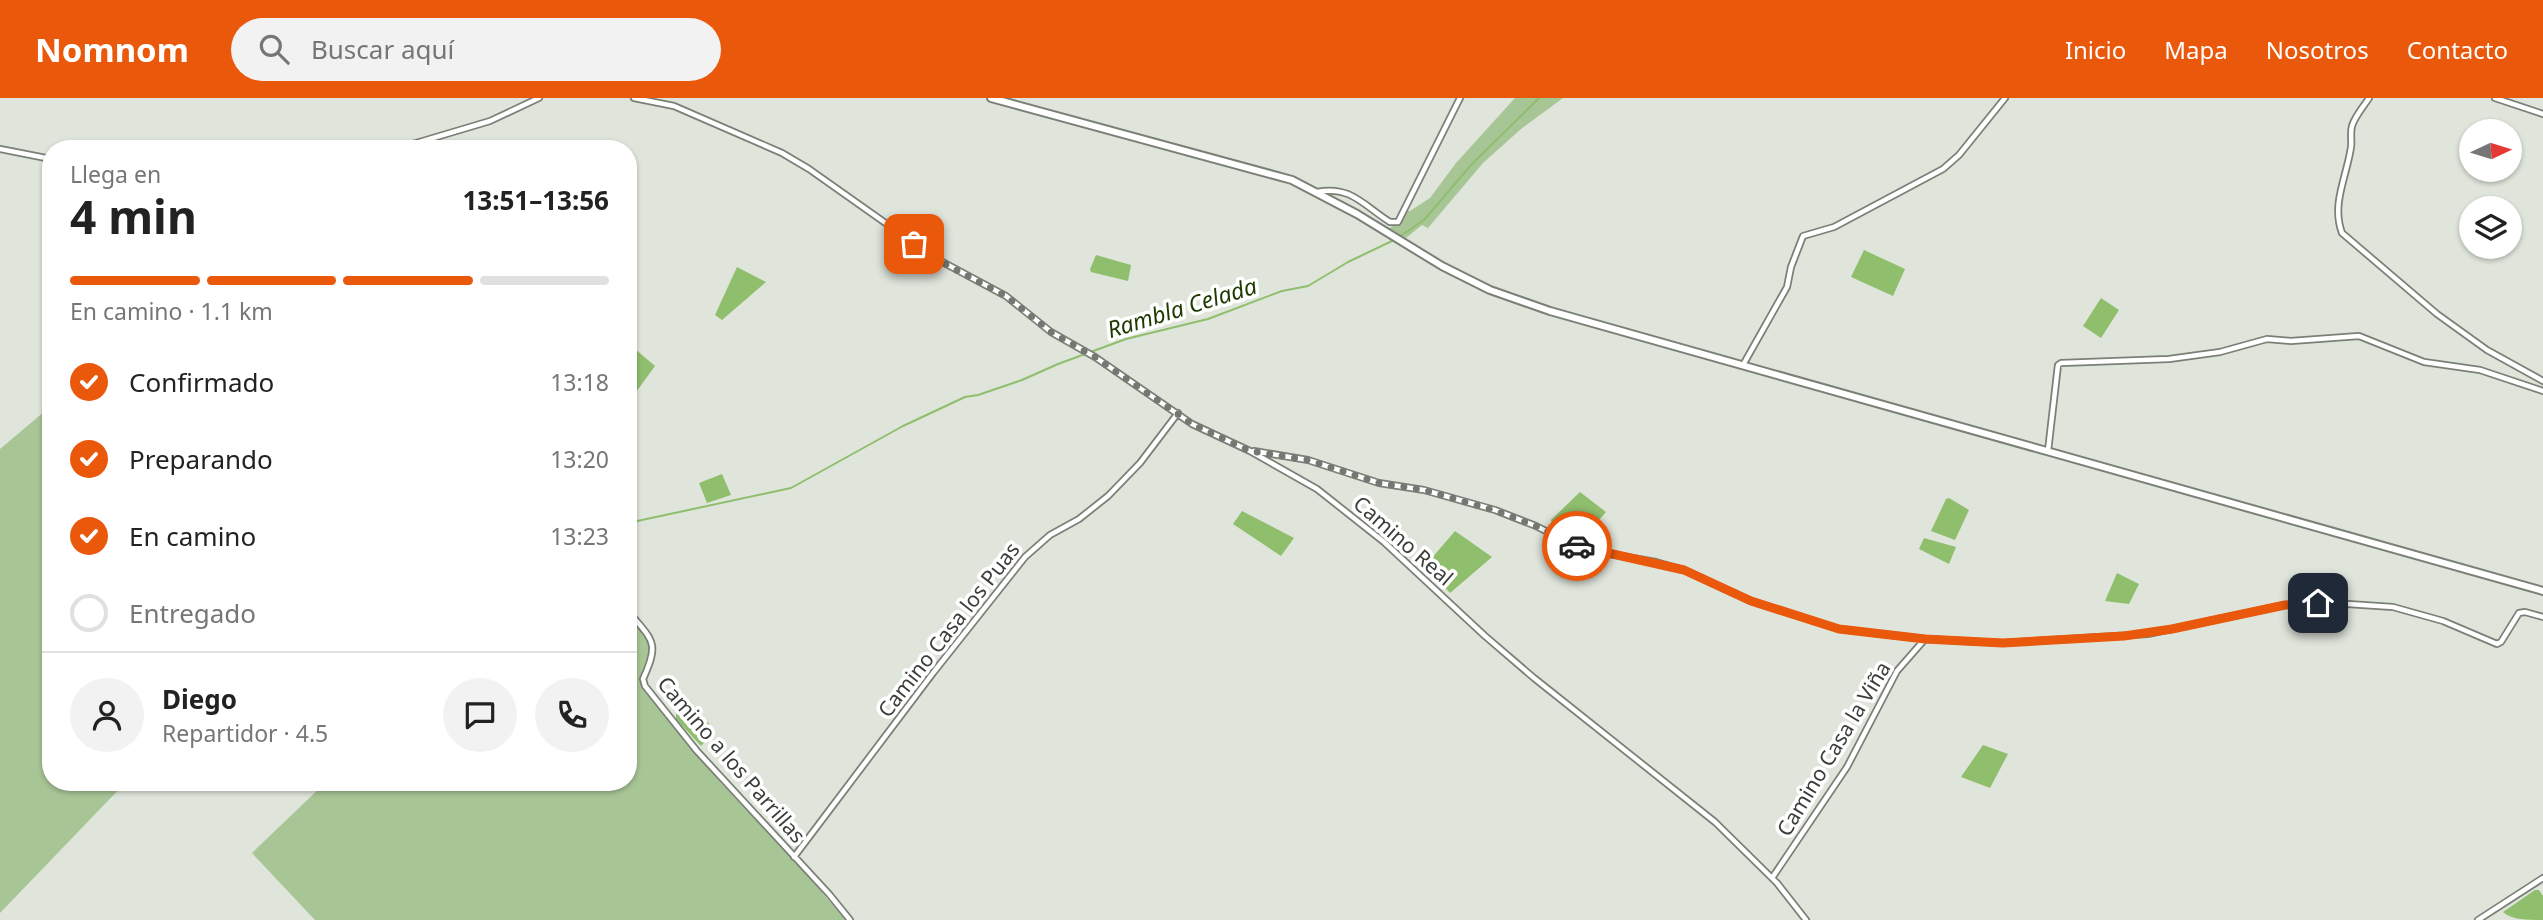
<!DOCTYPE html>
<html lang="es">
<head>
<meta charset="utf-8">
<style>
  :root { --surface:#fff; --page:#f2f2f2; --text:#222; --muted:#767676; --line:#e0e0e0; --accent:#ea580c }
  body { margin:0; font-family:"Noto Sans",sans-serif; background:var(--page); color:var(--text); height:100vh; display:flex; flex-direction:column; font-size:26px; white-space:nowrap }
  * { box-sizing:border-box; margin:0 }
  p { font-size:23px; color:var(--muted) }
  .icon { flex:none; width:38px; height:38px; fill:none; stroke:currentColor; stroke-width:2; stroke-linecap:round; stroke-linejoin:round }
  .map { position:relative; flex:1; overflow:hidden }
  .details { position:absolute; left:42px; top:42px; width:595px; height:651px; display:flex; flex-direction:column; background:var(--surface); border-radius:28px; box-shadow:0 2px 5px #0004 }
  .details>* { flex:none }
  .needle { width:46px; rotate:86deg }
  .fabs { position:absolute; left:2459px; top:21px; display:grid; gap:14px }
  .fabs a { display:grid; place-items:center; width:63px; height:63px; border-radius:50%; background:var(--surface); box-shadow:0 2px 5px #0004; font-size:35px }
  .pin { position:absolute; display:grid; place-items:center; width:60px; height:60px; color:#fff; margin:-30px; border-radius:14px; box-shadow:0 4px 10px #0006 }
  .courier { position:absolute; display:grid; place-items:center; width:70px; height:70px; margin:-35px; border:5px solid #ea580c; border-radius:50%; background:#fff; color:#222; box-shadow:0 2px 9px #0007 }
  .overview em { font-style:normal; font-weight:700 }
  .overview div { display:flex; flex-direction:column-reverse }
  .overview { display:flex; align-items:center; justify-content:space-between; height:119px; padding:0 28px }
  h1 { font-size:46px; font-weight:700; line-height:52px }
  .bar { display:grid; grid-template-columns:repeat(4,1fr); gap:10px 7px; align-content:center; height:84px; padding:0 28px }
  .bar i { height:9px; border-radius:5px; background:var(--line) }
  .bar .selected { background:var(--accent) }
  .bar p { grid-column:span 4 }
  .line { display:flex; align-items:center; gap:18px; padding:0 28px; border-top:2px solid var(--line) }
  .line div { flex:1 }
  .round { display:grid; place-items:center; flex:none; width:74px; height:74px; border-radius:37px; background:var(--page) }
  ol { padding:0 28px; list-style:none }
  li { display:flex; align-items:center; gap:21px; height:77px }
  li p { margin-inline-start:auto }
  li .icon { padding:7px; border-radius:50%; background:var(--accent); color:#fff; stroke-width:4 }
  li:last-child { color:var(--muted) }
  li i { width:38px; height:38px; border:4px solid var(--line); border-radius:50% }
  header { display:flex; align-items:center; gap:42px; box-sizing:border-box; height:98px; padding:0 35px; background:var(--accent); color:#fff }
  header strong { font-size:33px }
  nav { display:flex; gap:38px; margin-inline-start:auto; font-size:24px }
  .search { width:490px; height:63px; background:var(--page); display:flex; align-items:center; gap:18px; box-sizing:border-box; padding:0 24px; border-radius:38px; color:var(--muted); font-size:26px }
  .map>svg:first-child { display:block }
  .green { fill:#a8c596 }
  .water { fill:#8fbe6d }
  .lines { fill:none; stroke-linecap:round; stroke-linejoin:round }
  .stream { stroke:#8fbe6d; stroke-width:2 }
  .minor-casing { stroke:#7a8076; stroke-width:8 }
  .major-casing { stroke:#7a8076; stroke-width:10 }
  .minor { stroke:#fff; stroke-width:4.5 }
  .major { stroke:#fff; stroke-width:6 }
  .done { stroke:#747872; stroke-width:7; stroke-dasharray:0 12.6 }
  .route { stroke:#ea580c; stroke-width:9 }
  .labels { text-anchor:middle; stroke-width:7; stroke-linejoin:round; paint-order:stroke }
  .street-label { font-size:21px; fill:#3b3e39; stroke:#fff }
  .water-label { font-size:23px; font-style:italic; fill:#1d3a00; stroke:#fff }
</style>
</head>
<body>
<header>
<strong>Nomnom</strong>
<div class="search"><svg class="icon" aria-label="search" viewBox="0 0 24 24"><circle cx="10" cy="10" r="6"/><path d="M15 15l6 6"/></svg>Buscar aquí</div>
<nav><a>Inicio</a><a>Mapa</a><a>Nosotros</a><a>Contacto</a></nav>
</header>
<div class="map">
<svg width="2543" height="822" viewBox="0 0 2543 822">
  <rect width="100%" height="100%" fill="#dfe5db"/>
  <path class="green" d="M 1515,0 L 1563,0 L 1521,31 L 1483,65 L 1428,130 L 1422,127 L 1406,140 L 1389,130 L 1402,124 L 1407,113 L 1410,113 L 1430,100 L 1456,65 Z
    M 51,308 L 51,684 L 126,684 L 0,815 L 0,351 Z
    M 628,516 C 652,547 656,545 640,582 L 643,592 L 722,686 L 808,778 L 845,822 L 315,822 L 252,755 L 326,684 L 628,684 Z"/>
  <path class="water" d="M 1864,152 L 1905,171 L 1893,198 L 1851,179 Z
    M 1096,157 L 1131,167 L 1128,183 L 1091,174 L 1090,171 Z
    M 737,169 L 766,184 L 722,222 L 715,217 Z
    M 2101,200 L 2119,212 L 2101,240 L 2083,228 Z
    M 628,245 L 655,268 L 628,305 Z
    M 722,376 L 731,397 L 707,405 L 699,385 Z
    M 1580,394 L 1606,414 L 1582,441 L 1552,425 L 1551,422 Z
    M 1949,400 L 1969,412 L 1955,442 L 1931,433 L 1946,401 Z
    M 1242,413 L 1294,440 L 1281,458 L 1233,426 Z
    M 1455,433 L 1492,459 L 1450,495 L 1425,468 Z
    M 1924,440 L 1956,449 L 1949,466 L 1919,451 Z
    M 2117,475 L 2139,486 L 2129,506 L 2105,503 Z
    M 688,605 L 692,605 L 715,633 L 701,648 L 676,621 L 676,616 Z
    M 1983,647 L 2008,656 L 1990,690 L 1961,679 Z
    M 2535,792 L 2539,792 L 2543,798 L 2543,822 C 2529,822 2511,822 2503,814 Z"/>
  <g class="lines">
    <path class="stream" d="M 1399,139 L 1424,122 L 1471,67 L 1539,0
      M 628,425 L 791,390 L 903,328 L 965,299 L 978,297 L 1022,282 L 1058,266 L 1126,241 L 1208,221 L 1282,193 L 1308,188 L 1348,164 L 1394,142"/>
    <g class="minor-casing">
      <path id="minor" d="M 634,0 L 674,8 L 782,55 L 809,71 L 935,160 L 1006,198 L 1051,234 L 1095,259 L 1192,326 L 1250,353 L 1317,391 L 1384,444 L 1485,538 L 1534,580 L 1715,724 L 1777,785 L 1806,822
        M 2369,0 C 2364,8 2355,18 2352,28 C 2350,35 2352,42 2351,49 C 2347,78 2331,106 2342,135 L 2437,216 L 2487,252 L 2543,283
        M 2495,0 L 2543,16
        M 0,51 L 51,61
        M 396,51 L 490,23 L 539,0
        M 1317,94 C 1351,87 1364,108 1390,124 L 1398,124 L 1460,0
        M 1743,267 L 1787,189 L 1791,169 L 1803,138 L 1834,129 L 1943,71 L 1959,57 L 2005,0
        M 1254,353 L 1308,362 L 1379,385 L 1424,392 L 1495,412 L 1536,428 L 1581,451 L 1656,464 L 1684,472 L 1751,503 L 1839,531 L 1925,541 L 2002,545 L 2148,536 L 2285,507 L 2333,505 L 2393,509 L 2443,523 L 2497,546 L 2501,544 L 2519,515 L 2525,514 L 2543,519
        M 2048,353 L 2058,267 L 2061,265 L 2169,261 L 2220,254 L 2267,241 L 2291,243 L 2359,238 L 2424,264 L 2480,272 L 2543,293
        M 628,513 C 653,543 660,544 643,581 L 645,588 L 697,653 L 829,796 L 850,822
        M 794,759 L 933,575 L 1025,459 L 1050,437 L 1079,421 L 1108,398 L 1140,365 L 1178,315
        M 1772,780 L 1847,669 L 1897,573 L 1925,541
        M 2478,822 L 2543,780"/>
    </g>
    <g class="major-casing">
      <path id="major" d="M 991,0 L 1292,82 L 1357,116 L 1442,168 L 1490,192 L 1550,213 L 2543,493"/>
    </g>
    <use href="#minor" class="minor"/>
    <use href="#major" class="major"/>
  </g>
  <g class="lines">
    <path class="done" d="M 914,146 L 934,160 L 1006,198 L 1051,234 L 1095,259 L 1192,326 L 1250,353 L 1308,362 L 1379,385 L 1424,392 L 1494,412 L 1536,428 L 1577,448"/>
    <path class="route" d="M 1577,448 L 1684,472 L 1751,503 L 1839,531 L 1925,541 L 2003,545 L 2124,538 L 2172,531 L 2285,507 L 2318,505"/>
  </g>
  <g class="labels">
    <g class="street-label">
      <text transform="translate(1403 443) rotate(41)" y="7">Camino Real</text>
      <text transform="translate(949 532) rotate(-52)" y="7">Camino Casa los Puas</text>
      <text transform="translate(1834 651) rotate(-59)" y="7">Camino Casa la Viña</text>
      <text transform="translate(731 662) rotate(49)" y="7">Camino a los Parrillas</text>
    </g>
    <g class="water-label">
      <text transform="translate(1182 210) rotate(-17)" y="8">Rambla Celada</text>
    </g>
  </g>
</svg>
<div class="fabs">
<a><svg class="needle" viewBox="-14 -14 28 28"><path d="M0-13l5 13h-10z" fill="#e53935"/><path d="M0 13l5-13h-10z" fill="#767676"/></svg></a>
<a><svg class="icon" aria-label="layers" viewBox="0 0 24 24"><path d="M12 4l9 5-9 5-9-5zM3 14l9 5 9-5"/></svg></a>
</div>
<div class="pin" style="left:914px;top:146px;background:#ea580c"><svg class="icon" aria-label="bag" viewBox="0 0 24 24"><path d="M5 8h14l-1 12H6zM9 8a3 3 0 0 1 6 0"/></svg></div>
<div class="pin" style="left:2318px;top:505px;background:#1f2937"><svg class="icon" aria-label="home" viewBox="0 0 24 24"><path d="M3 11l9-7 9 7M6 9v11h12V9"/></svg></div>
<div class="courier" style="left:1577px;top:448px"><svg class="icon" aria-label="car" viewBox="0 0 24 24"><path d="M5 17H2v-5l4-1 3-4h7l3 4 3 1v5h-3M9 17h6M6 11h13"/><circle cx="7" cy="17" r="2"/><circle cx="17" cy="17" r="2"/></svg></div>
<section class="details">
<div class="overview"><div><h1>4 min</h1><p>Llega en</p></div><em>13:51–13:56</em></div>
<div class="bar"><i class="selected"></i><i class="selected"></i><i class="selected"></i><i></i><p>En camino · 1.1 km</p></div>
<ol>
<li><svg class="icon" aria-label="check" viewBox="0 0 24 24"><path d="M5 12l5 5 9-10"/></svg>Confirmado<p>13:18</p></li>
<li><svg class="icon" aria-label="check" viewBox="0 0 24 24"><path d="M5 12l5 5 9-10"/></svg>Preparando<p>13:20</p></li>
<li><svg class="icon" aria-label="check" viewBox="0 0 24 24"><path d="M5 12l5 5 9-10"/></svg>En camino<p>13:23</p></li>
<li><i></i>Entregado</li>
</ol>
<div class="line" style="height:126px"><a class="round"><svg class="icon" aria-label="person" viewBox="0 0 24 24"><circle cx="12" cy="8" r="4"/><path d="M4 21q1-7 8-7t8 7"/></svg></a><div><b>Diego</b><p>Repartidor · 4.5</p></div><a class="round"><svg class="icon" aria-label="chat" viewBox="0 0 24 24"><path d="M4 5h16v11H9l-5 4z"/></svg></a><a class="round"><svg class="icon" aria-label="phone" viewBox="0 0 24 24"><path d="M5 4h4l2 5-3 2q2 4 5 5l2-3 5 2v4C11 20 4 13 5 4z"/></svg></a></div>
</section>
</div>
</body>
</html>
